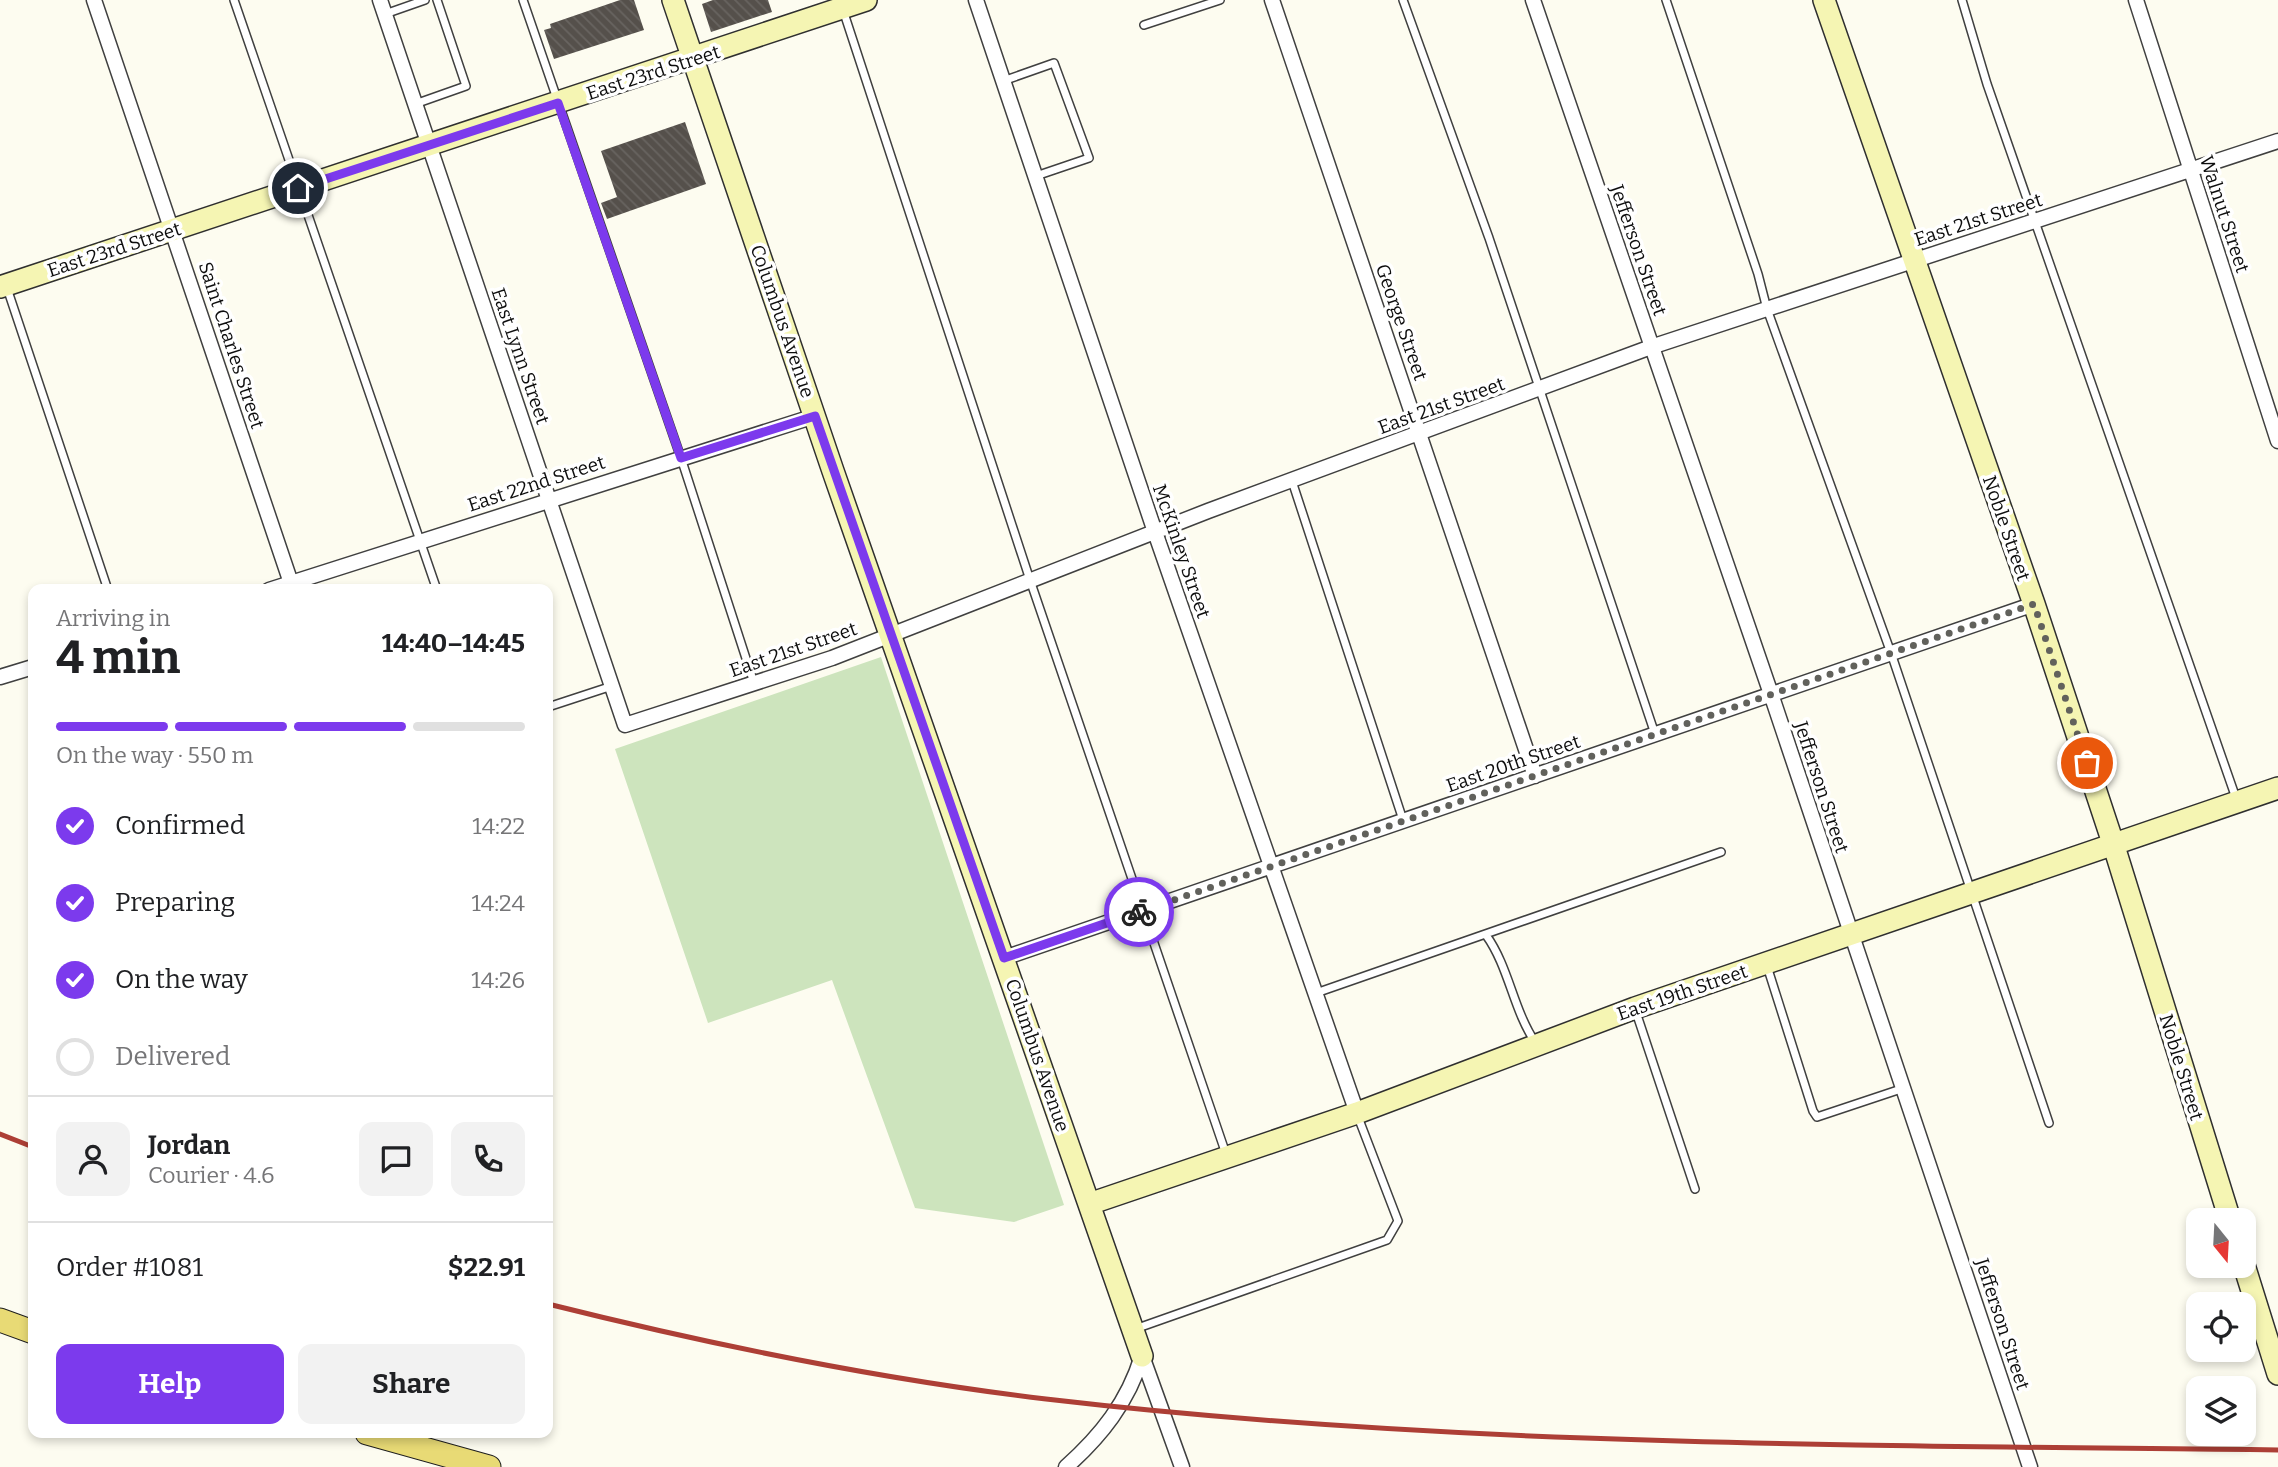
<!DOCTYPE html>
<html lang="en">
<head>
<meta charset="utf-8">
<style>
  :root { --surface:#fff; --page:#f2f2f2; --text:#202124; --muted:#757577; --line:#e0e0e0; --accent:#7c3aed }
  body { margin:0; font-family:Bitter,serif; background:var(--page); color:var(--text); height:100vh; display:flex; flex-direction:column; font-size:26px; white-space:nowrap }
  * { box-sizing:border-box; margin:0 }
  p { font-size:23px; color:var(--muted) }
  .icon { flex:none; width:38px; height:38px; fill:none; stroke:currentColor; stroke-width:2; stroke-linecap:round; stroke-linejoin:round }
  .map { position:relative; flex:1; overflow:hidden }
  .side { position:absolute; left:28px; top:584px; width:525px; height:854px; display:flex; flex-direction:column; background:var(--surface); border-radius:14px; box-shadow:0 4px 10px #0003 }
  .side>* { flex:none }
  .needle { width:46px; rotate:162deg }
  .tools { position:absolute; left:2186px; top:1208px; display:grid; gap:14px }
  .tools a { display:grid; place-items:center; width:70px; height:70px; border-radius:14px; background:var(--surface); box-shadow:0 4px 10px #0003; font-size:35px }
  .pin { position:absolute; display:grid; place-items:center; width:60px; height:60px; color:#fff; margin:-30px; border:4px solid #fff; border-radius:50%; box-shadow:0 2px 7px #0007 }
  .courier { position:absolute; display:grid; place-items:center; width:70px; height:70px; margin:-35px; border:5px solid #7c3aed; border-radius:50%; background:#fff; color:#222; box-shadow:0 2px 9px #0007 }
  .headline em { font-style:normal; font-weight:700 }
  .headline div { display:flex; flex-direction:column-reverse }
  .headline { display:flex; align-items:center; justify-content:space-between; height:119px; padding:0 28px }
  h1 { font-size:46px; font-weight:700; line-height:52px }
  .bar { display:grid; grid-template-columns:repeat(4,1fr); gap:10px 7px; align-content:center; height:84px; padding:0 28px }
  .bar i { height:9px; border-radius:5px; background:var(--line) }
  .bar .current { background:var(--accent) }
  .bar p { grid-column:span 4 }
  .line { display:flex; align-items:center; gap:18px; padding:0 28px; border-top:2px solid var(--line) }
  .line div { flex:1 }
  .round { display:grid; place-items:center; flex:none; width:74px; height:74px; border-radius:14px; background:var(--page) }
  ol { padding:0 28px; list-style:none }
  li { display:flex; align-items:center; gap:21px; height:77px }
  li p { margin-inline-start:auto }
  li .icon { padding:7px; border-radius:50%; background:var(--accent); color:#fff; stroke-width:4 }
  li:last-child { color:var(--muted) }
  li i { width:38px; height:38px; border:4px solid var(--line); border-radius:50% }
  .primary-button { display:flex; gap:14px; margin-top:auto; padding:14px 28px }
  .primary-button a { flex:1; height:80px; border-radius:14px; background:var(--accent); color:#fff; font-size:28px; font-weight:700; line-height:80px; text-align:center }
  .primary-button a+a { background:var(--page); color:var(--text) }
  .map>svg:first-child { display:block }
  .grass { fill:#cde4bd }
  .building { fill:url(#building-back-hatch) }
  .lines { fill:none; stroke-linecap:round; stroke-linejoin:round }
  .lane-casing { stroke:#404040; stroke-width:10 }
  .street-casing { stroke:#404040; stroke-width:17 }
  .secondary-casing { stroke:#2f2f2f; stroke-width:24 }
  .primary-casing { stroke:#1e1e1e; stroke-width:25 }
  .lane { stroke:#fff; stroke-width:7 }
  .street { stroke:#fff; stroke-width:14 }
  .secondary { stroke:#f5f5b3; stroke-width:21 }
  .primary { stroke:#e8da75; stroke-width:23 }
  .rail { stroke:#ad3f36; stroke-width:5 }
  .done { stroke:#61615c; stroke-width:7; stroke-dasharray:0 12.6 }
  .route { stroke:#7c3aed; stroke-width:9 }
  .labels { text-anchor:middle; stroke-width:7; stroke-linejoin:round; paint-order:stroke }
  .street-label { font-size:19px; fill:#0d0d0d; stroke:#fff }
</style>
</head>
<body>
<div class="map">
<svg width="2278" height="1467" viewBox="0 0 2278 1467">
  <defs>
    <pattern id="building-back-hatch" width="6" height="6" patternUnits="userSpaceOnUse" patternTransform="scale(1.75)"><rect width="6" height="6" fill="#55504b"/><path d="M-1 5l2 2M0 0l6 6M5-1l2 2" fill="none" stroke="#686460"/></pattern>
  </defs>
  <rect width="100%" height="100%" fill="#fdfcf0"/>
  <path class="grass" d="M 881,657 L 1064,1205 L 1014,1222 L 915,1208 L 832,980 L 708,1023 L 615,749 Z"/>
  <path class="building" d="M 620,0 L 634,0 L 644,30 L 554,59 L 544,30 L 551,28 L 550,24 Z
    M 713,0 L 768,0 L 772,12 L 711,32 L 702,4 Z
    M 685,122 L 706,184 L 607,219 L 601,203 L 617,197 L 601,151 Z"/>
  <g class="lines">
    <g class="lane-casing">
      <path id="lane" d="M 234,0 L 437,590
        M 523,0 L 681,458 L 754,683
        M 1403,0 L 1489,238 L 1655,734
        M 1666,0 L 1758,274 L 1767,309 L 1891,653 L 2049,1123
        M 1962,0 L 1987,84 L 2237,801
        M 843,10 L 1030,580 L 1226,1154
        M 385,14 L 425,0
        M 1144,25 L 1220,0
        M 1003,81 L 1054,63 L 1089,158 L 1036,176
        M 415,104 L 466,86 L 437,0
        M 7,288 L 108,590
        M 1292,481 L 1403,820
        M 548,707 L 612,686
        M 1486,935 C 1509,967 1513,1009 1535,1042
        M 1767,966 L 1813,1111 L 1817,1117 L 1904,1088
        M 1316,993 L 1721,852
        M 1636,1012 L 1695,1189
        M 1135,1329 L 1387,1240 L 1398,1221 L 1358,1117"/>
    </g>
    <g class="street-casing">
      <path id="street" d="M 94,0 L 291,583
        M 380,0 L 625,725 L 832,658 L 1208,511 L 1651,347 L 2278,141
        M 976,0 L 1155,532 L 1357,1113
        M 1272,0 L 1535,776
        M 1533,0 L 1771,694 L 2030,1467
        M 2136,0 L 2278,441
        M 269,590 L 815,416
        M 0,677 L 33,667
        M 1004,958 L 2034,604
        M 1142,1356 L 1182,1467
        M 1066,1467 C 1101,1436 1128,1402 1142,1356"/>
    </g>
    <g class="secondary-casing">
      <path id="secondary" d="M 673,0 L 833,471 L 1142,1356
        M 1824,0 L 2034,604 L 2113,843 L 2230,1220
        M 0,287 L 866,0
        M 1089,1204 L 1357,1113 L 1635,1008 L 2278,788
        M 2244,1265 L 2278,1374"/>
    </g>
    <g class="primary-casing">
      <path id="primary" d="M 0,1320 L 33,1332
        M 367,1433 L 489,1467"/>
    </g>
    <use href="#lane" class="lane"/>
    <use href="#street" class="street"/>
    <use href="#secondary" class="secondary"/>
    <use href="#primary" class="primary"/>
    <path class="rail" d="M 0,1134 L 33,1147
      M 548,1304 C 712,1345 878,1379 1046,1399 C 1455,1447 1867,1445 2278,1450"/>
  </g>
  <g class="lines">
    <path class="done" d="M 1139,912 L 2034,604 L 2087,763"/>
    <path class="route" d="M 298,188 L 558,103 L 681,458 L 815,416 L 1004,958 L 1139,912"/>
  </g>
  <g class="labels">
    <g class="street-label">
      <text transform="translate(653 72) rotate(-18)" y="7">East 23rd Street</text>
      <text transform="translate(2225 214) rotate(72)" y="7">Walnut Street</text>
      <text transform="translate(1978 219) rotate(-18)" y="7">East 21st Street</text>
      <text transform="translate(114 249) rotate(-18)" y="7">East 23rd Street</text>
      <text transform="translate(1639 250) rotate(71)" y="7">Jefferson Street</text>
      <text transform="translate(783 321) rotate(71)" y="7">Columbus Avenue</text>
      <text transform="translate(1402 322) rotate(71)" y="7">George Street</text>
      <text transform="translate(232 345) rotate(72)" y="7">Saint Charles Street</text>
      <text transform="translate(521 356) rotate(71)" y="7">East Lynn Street</text>
      <text transform="translate(1441 405) rotate(-20)" y="7">East 21st Street</text>
      <text transform="translate(536 483) rotate(-18)" y="7">East 22nd Street</text>
      <text transform="translate(2007 528) rotate(71)" y="7">Noble Street</text>
      <text transform="translate(1182 551) rotate(71)" y="7">McKinley Street</text>
      <text transform="translate(793 649) rotate(-19)" y="7">East 21st Street</text>
      <text transform="translate(1513 763) rotate(-19)" y="7">East 20th Street</text>
      <text transform="translate(1822 787) rotate(72)" y="7">Jefferson Street</text>
      <text transform="translate(1682 992) rotate(-19)" y="7">East 19th Street</text>
      <text transform="translate(1038 1055) rotate(71)" y="7">Columbus Avenue</text>
      <text transform="translate(2182 1067) rotate(73)" y="7">Noble Street</text>
      <text transform="translate(2003 1324) rotate(72)" y="7">Jefferson Street</text>
    </g>
  </g>
</svg>
<div class="tools">
<a><svg class="needle" viewBox="-14 -14 28 28"><path d="M0-13l5 13h-10z" fill="#e53935"/><path d="M0 13l5-13h-10z" fill="#757577"/></svg></a>
<a><svg class="icon" aria-label="locate" viewBox="0 0 24 24"><circle cx="12" cy="12" r="6"/><path d="M12 2v4M12 18v4M2 12h4M18 12h4"/></svg></a>
<a><svg class="icon" aria-label="layers" viewBox="0 0 24 24"><path d="M12 4l9 5-9 5-9-5zM3 14l9 5 9-5"/></svg></a>
</div>
<div class="pin" style="left:2087px;top:763px;background:#ea580c"><svg class="icon" aria-label="bag" viewBox="0 0 24 24"><path d="M5 8h14l-1 12H6zM9 8a3 3 0 0 1 6 0"/></svg></div>
<div class="pin" style="left:298px;top:188px;background:#1f2937"><svg class="icon" aria-label="home" viewBox="0 0 24 24"><path d="M3 11l9-7 9 7M6 9v11h12V9"/></svg></div>
<div class="courier" style="left:1139px;top:912px"><svg class="icon" aria-label="bike" viewBox="0 0 24 24"><circle cx="6" cy="16" r="4"/><circle cx="18" cy="16" r="4"/><path d="M6 16l4-8h5l3 8M10 8l3 8H6M13 5h3"/></svg></div>
<section class="side">
<div class="headline"><div><h1>4 min</h1><p>Arriving in</p></div><em>14:40–14:45</em></div>
<div class="bar"><i class="current"></i><i class="current"></i><i class="current"></i><i></i><p>On the way · 550 m</p></div>
<ol>
<li><svg class="icon" aria-label="check" viewBox="0 0 24 24"><path d="M5 12l5 5 9-10"/></svg>Confirmed<p>14:22</p></li>
<li><svg class="icon" aria-label="check" viewBox="0 0 24 24"><path d="M5 12l5 5 9-10"/></svg>Preparing<p>14:24</p></li>
<li><svg class="icon" aria-label="check" viewBox="0 0 24 24"><path d="M5 12l5 5 9-10"/></svg>On the way<p>14:26</p></li>
<li><i></i>Delivered</li>
</ol>
<div class="line" style="height:126px"><a class="round"><svg class="icon" aria-label="person" viewBox="0 0 24 24"><circle cx="12" cy="8" r="4"/><path d="M4 21q1-7 8-7t8 7"/></svg></a><div><b>Jordan</b><p>Courier · 4.6</p></div><a class="round"><svg class="icon" aria-label="chat" viewBox="0 0 24 24"><path d="M4 5h16v11H9l-5 4z"/></svg></a><a class="round"><svg class="icon" aria-label="phone" viewBox="0 0 24 24"><path d="M5 4h4l2 5-3 2q2 4 5 5l2-3 5 2v4C11 20 4 13 5 4z"/></svg></a></div>
<div class="line" style="height:91px"><div>Order #1081</div><b>$22.91</b></div>
<div class="primary-button"><a>Help</a><a>Share</a></div>
</section>
</div>
</body>
</html>
